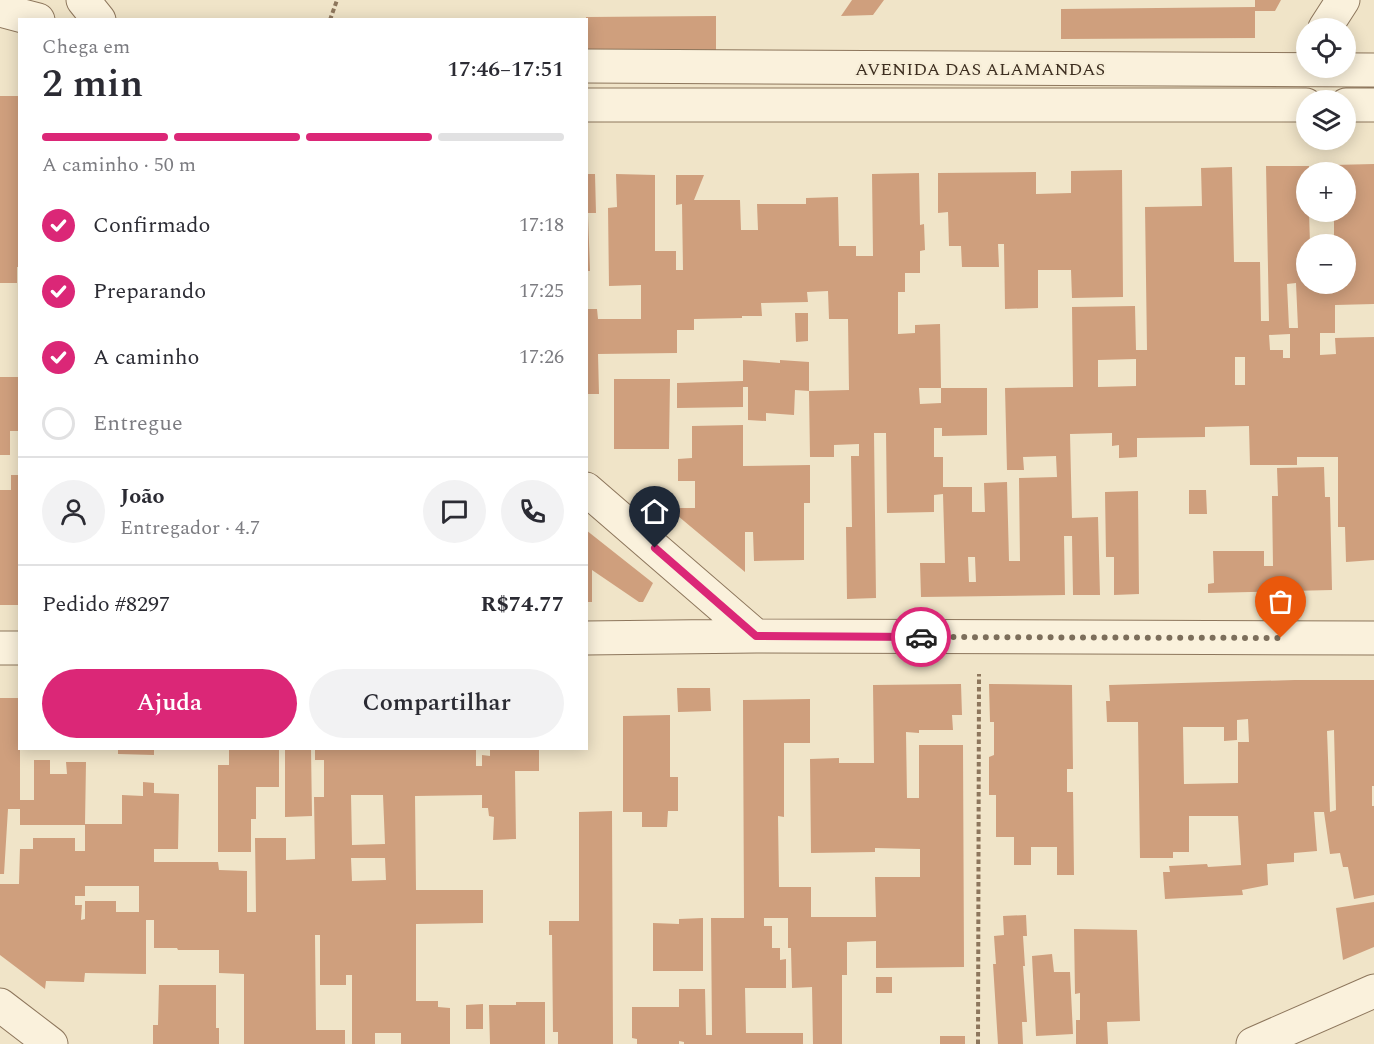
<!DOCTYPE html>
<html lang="pt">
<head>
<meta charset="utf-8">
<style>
  :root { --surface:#fff; --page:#f2f2f3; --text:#2b2b33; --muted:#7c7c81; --line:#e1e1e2; --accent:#db2777 }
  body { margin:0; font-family:Spectral,serif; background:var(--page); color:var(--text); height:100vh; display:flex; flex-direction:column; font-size:22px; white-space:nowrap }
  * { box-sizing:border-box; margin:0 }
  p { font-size:20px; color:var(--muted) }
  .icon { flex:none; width:33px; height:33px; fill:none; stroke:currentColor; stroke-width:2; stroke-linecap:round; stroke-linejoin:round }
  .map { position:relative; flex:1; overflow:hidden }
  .side { position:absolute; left:18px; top:18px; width:570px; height:732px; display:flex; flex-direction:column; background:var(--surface); border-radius:0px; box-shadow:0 3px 15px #0003 }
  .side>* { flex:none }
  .buttons { position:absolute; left:1296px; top:18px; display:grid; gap:12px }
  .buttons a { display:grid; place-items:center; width:60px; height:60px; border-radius:50%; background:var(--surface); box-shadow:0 3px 15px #0003; font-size:30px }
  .pin { position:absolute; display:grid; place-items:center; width:51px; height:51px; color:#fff; margin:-62px -26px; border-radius:50% 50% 50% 0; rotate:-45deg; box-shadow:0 0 6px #0007 }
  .pin .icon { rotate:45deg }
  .courier { position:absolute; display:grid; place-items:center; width:60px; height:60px; margin:-30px; border:4px solid #db2777; border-radius:50%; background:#fff; color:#222; box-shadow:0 2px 8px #0007 }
  .headline em { font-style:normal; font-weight:600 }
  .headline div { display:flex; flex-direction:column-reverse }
  .headline { display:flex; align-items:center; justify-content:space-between; height:102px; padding:0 24px }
  h1 { font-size:39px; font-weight:600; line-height:45px }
  .bar { display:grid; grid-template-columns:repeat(4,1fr); gap:9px 6px; align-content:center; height:72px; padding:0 24px }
  .bar i { height:8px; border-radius:4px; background:var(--line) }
  .bar .selected { background:var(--accent) }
  .bar p { grid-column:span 4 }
  .line { display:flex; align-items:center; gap:15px; padding:0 24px; border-top:2px solid var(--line) }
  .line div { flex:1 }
  .round { display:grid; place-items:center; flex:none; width:63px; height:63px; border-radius:32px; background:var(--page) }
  ol { padding:0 24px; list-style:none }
  li { display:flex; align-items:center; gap:18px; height:66px }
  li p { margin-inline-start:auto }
  li .icon { padding:6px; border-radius:50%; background:var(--accent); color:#fff; stroke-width:4 }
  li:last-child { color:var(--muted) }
  li i { width:33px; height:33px; border:3px solid var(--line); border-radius:50% }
  .button { display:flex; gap:12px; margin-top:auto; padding:12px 24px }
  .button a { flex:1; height:69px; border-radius:36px; background:var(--accent); color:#fff; font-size:24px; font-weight:600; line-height:69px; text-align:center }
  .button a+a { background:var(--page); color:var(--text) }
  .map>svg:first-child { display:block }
  .building { fill:#cf9f7d; fill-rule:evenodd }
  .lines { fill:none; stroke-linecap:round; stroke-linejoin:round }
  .minor-casing { stroke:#8d765c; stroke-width:35 }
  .path { stroke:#8d765c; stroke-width:4; stroke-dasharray:4.5 3; stroke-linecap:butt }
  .minor { stroke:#faf1dc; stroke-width:33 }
  .done { stroke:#7c6e5b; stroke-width:6; stroke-dasharray:0 10.8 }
  .route { stroke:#db2777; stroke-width:8 }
  .labels { text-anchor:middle; stroke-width:4.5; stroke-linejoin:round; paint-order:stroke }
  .street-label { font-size:18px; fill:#3d2e20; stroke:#f7eed8 }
</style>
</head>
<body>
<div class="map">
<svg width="1374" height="1044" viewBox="0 0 1374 1044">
  <rect width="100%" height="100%" fill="#f0e4c8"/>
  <path class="building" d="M 852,0 L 884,0 L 873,15 L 841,16 Z
    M 1255,0 L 1281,0 L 1275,11 L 1255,11 L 1255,38 L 1061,39 L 1061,9 L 1255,7 Z
    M 716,16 L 716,52 L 586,53 L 586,17 Z
    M 0,96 L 20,96 L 20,267 L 17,267 L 17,283 L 0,283 Z
    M 1374,164 L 1374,304 L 1335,305 L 1335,333 L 1320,333 L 1320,355 L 1336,354 L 1335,338 L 1374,337 L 1374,560 L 1346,562 L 1345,527 L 1338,527 L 1338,457 L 1297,457 L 1297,465 L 1250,465 L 1249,426 L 1205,427 L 1205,437 L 1137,438 L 1137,457 L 1119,458 L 1119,445 L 1112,446 L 1112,433 L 1070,434 L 1072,518 L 1098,517 L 1100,595 L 1073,595 L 1072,536 L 1064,536 L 1065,595 L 921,597 L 920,563 L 945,563 L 943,494 L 934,495 L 934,512 L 887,513 L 886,433 L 874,433 L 876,598 L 847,599 L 846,527 L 852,527 L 851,456 L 859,456 L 859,444 L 834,445 L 834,457 L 810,457 L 809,391 L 849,390 L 848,319 L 829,319 L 828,291 L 807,292 L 808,302 L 761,303 L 762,316 L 742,316 L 742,318 L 694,319 L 694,330 L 677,330 L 677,353 L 598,354 L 599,394 L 586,394 L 586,309 L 597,309 L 598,319 L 641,319 L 641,285 L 609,286 L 608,208 L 617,207 L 616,174 L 655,175 L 655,251 L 676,251 L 676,270 L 683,270 L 682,204 L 676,205 L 676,175 L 704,175 L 694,200 L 740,200 L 741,230 L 758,230 L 757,204 L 806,204 L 806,198 L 838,197 L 839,246 L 856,246 L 856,256 L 873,256 L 872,174 L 919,173 L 920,225 L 924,224 L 925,250 L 920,251 L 920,273 L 905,273 L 905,292 L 898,292 L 898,334 L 915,333 L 915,325 L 940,324 L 941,388 L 987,388 L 987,435 L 942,436 L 942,428 L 934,428 L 934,457 L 943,457 L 943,487 L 972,487 L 972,512 L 985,512 L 984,483 L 1007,482 L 1009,561 L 1020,561 L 1019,478 L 1057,477 L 1056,456 L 1023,457 L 1024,470 L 1007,470 L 1005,388 L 1073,387 L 1072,307 L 1135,306 L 1136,350 L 1147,350 L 1145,207 L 1202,206 L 1201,168 L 1232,167 L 1234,262 L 1260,262 L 1261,321 L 1269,321 L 1266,166 L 1309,166 L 1309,172 L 1306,172 L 1306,212 L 1309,212 L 1310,244 L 1306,244 L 1306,284 L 1346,284 L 1346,244 L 1334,244 L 1334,212 L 1346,212 L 1346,172 L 1333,172 L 1333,165 ZM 1296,283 L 1298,328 L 1289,328 L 1287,284 ZM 1290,334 L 1290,358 L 1283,358 L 1283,350 L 1270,350 L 1269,335 ZM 1235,357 L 1245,357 L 1245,385 L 1235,385 ZM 1136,359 L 1136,386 L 1098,387 L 1098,360 ZM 919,388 L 941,388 L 941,403 L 920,404 ZM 968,557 L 975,557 L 976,582 L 969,582 Z
    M 1122,170 L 1123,297 L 1072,298 L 1071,270 L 1038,270 L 1038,308 L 1005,309 L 1004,244 L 998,244 L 999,267 L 962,267 L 961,246 L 949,246 L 948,212 L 938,213 L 938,173 L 1036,172 L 1036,194 L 1071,193 L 1071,171 Z
    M 586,174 L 595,174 L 596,213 L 586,213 Z
    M 586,214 L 588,214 L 590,271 L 586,271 Z
    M 795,313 L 808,313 L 808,341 L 796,342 Z
    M 743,360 L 780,363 L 780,360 L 809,362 L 809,391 L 795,390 L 794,415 L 766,413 L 766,421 L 748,420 L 748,387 L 743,387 L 743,407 L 677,408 L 677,383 L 743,381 Z
    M 0,377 L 20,377 L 20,431 L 10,431 L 10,455 L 0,455 Z
    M 614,379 L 670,379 L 669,449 L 614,449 Z
    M 743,425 L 743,466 L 810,465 L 810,503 L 804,503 L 804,560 L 754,561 L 753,532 L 745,532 L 745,572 L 678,516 L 678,508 L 695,508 L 695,481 L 678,481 L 678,459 L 692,458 L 692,426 Z
    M 1324,467 L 1325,497 L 1330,497 L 1332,590 L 1208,593 L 1208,584 L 1214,583 L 1213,551 L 1264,551 L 1264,566 L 1273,566 L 1272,496 L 1278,496 L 1277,468 Z
    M 11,475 L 20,475 L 20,605 L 0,605 L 0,490 L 11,490 Z
    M 1189,490 L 1206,490 L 1207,514 L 1189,514 Z
    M 1138,491 L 1139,594 L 1114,595 L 1114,557 L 1106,557 L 1105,492 Z
    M 586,530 L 653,583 L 643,602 L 639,602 L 592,570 L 592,602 L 586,602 Z
    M 1295,680 L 1374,680 L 1374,786 L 1372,786 L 1372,806 L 1374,806 L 1374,895 L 1354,899 L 1348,867 L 1343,867 L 1340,853 L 1330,854 L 1324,812 L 1314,812 L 1317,851 L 1294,853 L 1294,862 L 1267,864 L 1268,885 L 1242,890 L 1243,895 L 1165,899 L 1163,872 L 1170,872 L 1169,866 L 1207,864 L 1208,867 L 1241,865 L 1238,816 L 1189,816 L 1189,852 L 1173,852 L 1173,858 L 1140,858 L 1138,722 L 1107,722 L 1106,701 L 1110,701 L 1109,685 ZM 1248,719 L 1249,742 L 1238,742 L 1238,783 L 1184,784 L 1183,727 L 1224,727 L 1224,741 L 1237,740 L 1237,720 ZM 1334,730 L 1336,810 L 1330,812 L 1327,731 Z
    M 961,684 L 962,715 L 952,715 L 953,730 L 919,730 L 919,733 L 906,732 L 907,798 L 919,798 L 919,745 L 963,745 L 964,967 L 876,968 L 876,941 L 847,942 L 847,975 L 842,975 L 842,1044 L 813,1044 L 812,987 L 792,988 L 791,948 L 788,948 L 788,918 L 764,918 L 764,926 L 772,926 L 772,948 L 780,948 L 780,960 L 786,959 L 786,988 L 745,988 L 746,1033 L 803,1033 L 803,1044 L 684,1044 L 684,1042 L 679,1041 L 679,1044 L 637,1044 L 637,1039 L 632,1038 L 632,1007 L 679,1007 L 679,989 L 705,989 L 706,1035 L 712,1035 L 711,918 L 744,918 L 743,700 L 810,699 L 810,743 L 784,743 L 784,817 L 778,816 L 779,887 L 811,887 L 811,917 L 876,917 L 875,877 L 920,877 L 920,849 L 875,848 L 875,852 L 811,853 L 810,759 L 839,758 L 839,763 L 874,763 L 873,685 Z
    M 989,684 L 1072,685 L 1073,769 L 1067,769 L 1067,792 L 1073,792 L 1074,875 L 1057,875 L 1057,847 L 1031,847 L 1031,865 L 1014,865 L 1014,837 L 996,837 L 996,795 L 989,795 L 989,757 L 994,755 L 994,722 L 990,722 Z
    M 677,688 L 710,688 L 711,711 L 678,712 Z
    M 0,698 L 20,698 L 20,800 L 34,800 L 34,760 L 50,760 L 50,774 L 67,774 L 66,762 L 86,762 L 85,824 L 122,824 L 122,795 L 143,796 L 143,782 L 154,783 L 154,793 L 179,794 L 178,849 L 154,849 L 154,862 L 218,862 L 219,870 L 247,871 L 247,912 L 256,912 L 255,838 L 286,838 L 286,860 L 315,859 L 314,797 L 324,797 L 324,760 L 315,760 L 315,748 L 476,748 L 476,766 L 482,766 L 482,755 L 490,756 L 490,748 L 539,748 L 539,771 L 515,771 L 516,839 L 493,840 L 494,817 L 489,816 L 488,808 L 482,808 L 482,795 L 415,796 L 416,890 L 483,890 L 483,923 L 416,924 L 416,1001 L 438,1001 L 438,1007 L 450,1008 L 450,1044 L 401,1044 L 401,1033 L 375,1033 L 375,1044 L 352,1044 L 352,975 L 346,975 L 346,985 L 320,985 L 320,935 L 315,935 L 316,1030 L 345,1030 L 345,1044 L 244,1044 L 244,974 L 219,973 L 219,950 L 178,950 L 177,948 L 154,948 L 154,920 L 146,920 L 146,974 L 85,973 L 84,982 L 46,981 L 45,989 L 0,955 L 0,884 L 19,884 L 20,849 L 33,849 L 33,838 L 75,838 L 75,851 L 85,851 L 85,825 L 20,825 L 20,809 L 8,809 L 4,874 L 0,874 ZM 351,795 L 383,795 L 385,844 L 352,845 ZM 351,858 L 385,858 L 386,880 L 352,881 ZM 85,886 L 139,886 L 139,912 L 116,912 L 116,901 L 85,901 L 85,919 L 81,920 L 82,905 L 75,905 L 75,896 L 85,896 Z
    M 670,715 L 670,777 L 678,777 L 678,811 L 668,811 L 667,827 L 642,827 L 642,812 L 623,812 L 623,716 Z
    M 118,748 L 154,748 L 154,755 L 118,754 Z
    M 229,748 L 279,748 L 279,787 L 256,787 L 256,819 L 251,819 L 251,852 L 218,852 L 218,765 L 229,765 Z
    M 285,748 L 311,748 L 312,816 L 285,817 Z
    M 612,811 L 613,1044 L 558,1044 L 558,1032 L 553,1032 L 552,935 L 549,935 L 549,921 L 579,921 L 579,812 Z
    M 1374,902 L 1374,947 L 1343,960 L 1336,908 Z
    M 1026,915 L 1027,936 L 1023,936 L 1025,966 L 1023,966 L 1027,1022 L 1022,1022 L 1023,1044 L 998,1044 L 993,964 L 996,964 L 994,936 L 1004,935 L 1003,916 Z
    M 703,918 L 703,971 L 653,971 L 653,923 L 679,924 L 679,919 Z
    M 1074,929 L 1137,930 L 1140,1021 L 1107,1022 L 1108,1044 L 1076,1044 L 1076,1020 L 1080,1020 L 1080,993 L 1075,994 Z
    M 1052,954 L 1054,972 L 1070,972 L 1073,1034 L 1036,1036 L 1032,956 Z
    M 876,977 L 892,977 L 892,993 L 876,993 Z
    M 159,985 L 216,985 L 216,1028 L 219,1028 L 219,1044 L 153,1044 L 153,1025 L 158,1025 Z
    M 516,1002 L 545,1002 L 545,1044 L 490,1044 L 489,1005 L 516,1005 Z
    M 483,1004 L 483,1029 L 466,1029 L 466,1005 Z
    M 940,1036 L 965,1036 L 965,1044 L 940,1044 Z"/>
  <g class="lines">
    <g class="minor-casing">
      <path id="minor" d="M 83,0 L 99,20
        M 0,10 L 38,20
        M 1325,28 L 1343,0
        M 586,66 L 1374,70
        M 586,105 L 1306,105
        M 1346,105 L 1374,105
        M 586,489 L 756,636
        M 586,638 L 756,636 L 1374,638
        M 0,648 L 20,648
        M 0,1005 L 51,1044
        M 1253,1044 L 1374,991"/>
    </g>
    <path class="path" d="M 330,20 L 337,0
      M 978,1044 L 979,674"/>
    <use href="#minor" class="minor"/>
  </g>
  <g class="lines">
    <path class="done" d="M 921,637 L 1281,638"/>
    <path class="route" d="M 655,548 L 756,636 L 921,637"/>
  </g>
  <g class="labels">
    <g class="street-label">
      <text x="980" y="75">AVENIDA DAS ALAMANDAS</text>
    </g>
  </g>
</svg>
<div class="buttons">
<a><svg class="icon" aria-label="locate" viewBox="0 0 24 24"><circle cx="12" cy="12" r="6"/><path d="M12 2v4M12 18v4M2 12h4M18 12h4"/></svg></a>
<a><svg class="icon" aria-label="layers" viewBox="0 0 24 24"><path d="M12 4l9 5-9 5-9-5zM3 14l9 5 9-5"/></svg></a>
<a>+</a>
<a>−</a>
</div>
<div class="pin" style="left:1281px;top:638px;background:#ea580c"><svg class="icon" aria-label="bag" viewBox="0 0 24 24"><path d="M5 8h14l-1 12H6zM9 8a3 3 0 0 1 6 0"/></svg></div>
<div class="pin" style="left:655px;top:548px;background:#1f2937"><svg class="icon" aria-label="home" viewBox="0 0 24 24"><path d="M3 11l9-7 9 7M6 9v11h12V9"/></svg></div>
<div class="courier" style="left:921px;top:637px"><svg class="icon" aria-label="car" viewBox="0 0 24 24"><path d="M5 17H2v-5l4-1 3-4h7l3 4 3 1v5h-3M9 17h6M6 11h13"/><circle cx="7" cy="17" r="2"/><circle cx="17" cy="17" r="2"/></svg></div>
<section class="side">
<div class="headline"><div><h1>2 min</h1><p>Chega em</p></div><em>17:46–17:51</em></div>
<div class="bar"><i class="selected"></i><i class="selected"></i><i class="selected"></i><i></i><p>A caminho · 50 m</p></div>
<ol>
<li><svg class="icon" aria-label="check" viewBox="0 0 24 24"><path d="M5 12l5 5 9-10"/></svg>Confirmado<p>17:18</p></li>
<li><svg class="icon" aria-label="check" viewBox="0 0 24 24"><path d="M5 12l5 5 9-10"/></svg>Preparando<p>17:25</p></li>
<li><svg class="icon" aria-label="check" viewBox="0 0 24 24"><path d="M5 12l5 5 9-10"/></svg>A caminho<p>17:26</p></li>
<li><i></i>Entregue</li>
</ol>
<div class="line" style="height:108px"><a class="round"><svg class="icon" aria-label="person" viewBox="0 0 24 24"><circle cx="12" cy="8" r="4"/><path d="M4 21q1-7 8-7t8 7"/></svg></a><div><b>João</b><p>Entregador · 4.7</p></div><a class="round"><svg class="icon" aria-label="chat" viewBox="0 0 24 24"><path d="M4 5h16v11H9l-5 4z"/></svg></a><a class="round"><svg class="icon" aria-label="phone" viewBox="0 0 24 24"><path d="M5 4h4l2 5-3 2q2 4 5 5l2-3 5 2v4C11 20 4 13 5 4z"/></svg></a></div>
<div class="line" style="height:78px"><div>Pedido #8297</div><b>R$74.77</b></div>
<div class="button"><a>Ajuda</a><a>Compartilhar</a></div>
</section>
</div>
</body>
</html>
